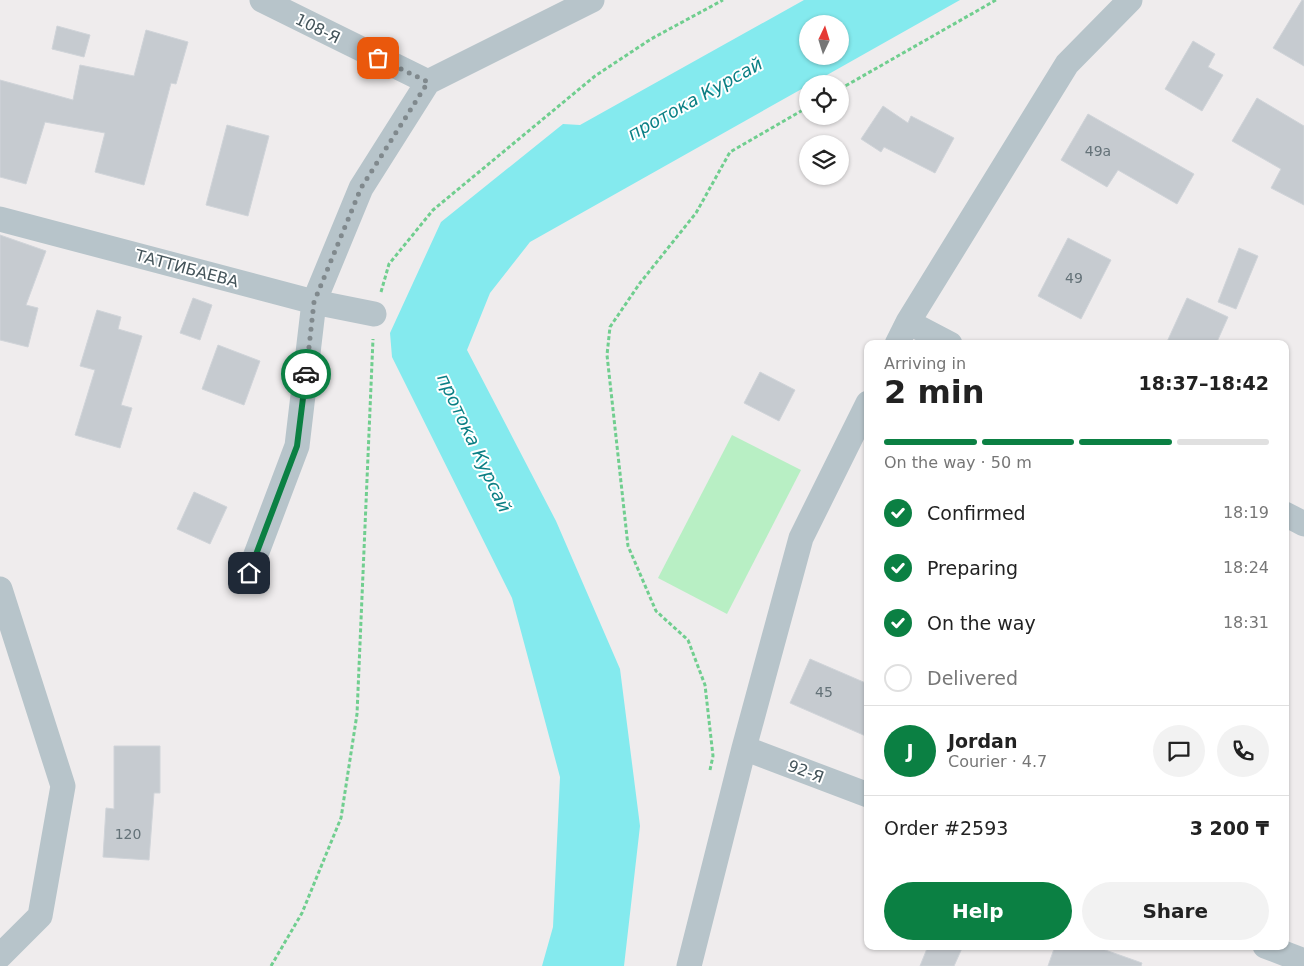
<!DOCTYPE html>
<html lang="en">
<head>
<meta charset="utf-8">
<style>
  :root { --surface:#fff; --page:#f2f2f2; --text:#222; --muted:#767676; --line:#e0e0e0; --accent:#0b8043 }
  body { margin:0; font-family:"DejaVu Sans",sans-serif; background:var(--page); color:var(--text); height:100vh; display:flex; flex-direction:column; font-size:19px; white-space:nowrap }
  * { box-sizing:border-box; margin:0 }
  p { font-size:16px; color:var(--muted) }
  .icon { flex:none; width:28px; height:28px; fill:none; stroke:currentColor; stroke-width:2; stroke-linecap:round; stroke-linejoin:round }
  .map { position:relative; flex:1; overflow:hidden }
  .drawer { position:absolute; left:864px; top:340px; width:425px; height:610px; display:flex; flex-direction:column; background:var(--surface); border-radius:10px; box-shadow:0 1px 4px #0004 }
  .drawer>* { flex:none }
  .needle { width:32px; rotate:4deg }
  .controls { position:absolute; left:799px; top:15px; display:grid; gap:10px }
  .controls a { display:grid; place-items:center; width:50px; height:50px; border-radius:50%; background:var(--surface); box-shadow:0 1px 4px #0004; font-size:25px }
  .pin { position:absolute; display:grid; place-items:center; width:42px; height:42px; color:#fff; margin:-21px; border-radius:10px; box-shadow:0 2px 8px #0006 }
  .courier { position:absolute; display:grid; place-items:center; width:50px; height:50px; margin:-25px; border:4px solid #0b8043; border-radius:50%; background:#fff; color:#222; box-shadow:0 1px 6px #0007 }
  .head em { font-style:normal; font-weight:800 }
  .head div { display:flex; flex-direction:column-reverse }
  .head { display:flex; align-items:center; justify-content:space-between; height:85px; padding:0 20px }
  h1 { font-size:32px; font-weight:800; line-height:38px }
  .bar { display:grid; grid-template-columns:repeat(4,1fr); gap:8px 5px; align-content:center; height:60px; padding:0 20px }
  .bar i { height:6px; border-radius:4px; background:var(--line) }
  .bar .on { background:var(--accent) }
  .bar p { grid-column:span 4 }
  .line { display:flex; align-items:center; gap:12px; padding:0 20px; border-top:1px solid var(--line) }
  .line div { flex:1 }
  .round { display:grid; place-items:center; flex:none; width:52px; height:52px; border-radius:26px; background:var(--page) }
  ol { padding:0 20px; list-style:none }
  li { display:flex; align-items:center; gap:15px; height:55px }
  li p { margin-inline-start:auto }
  li .icon { padding:5px; border-radius:50%; background:var(--accent); color:#fff; stroke-width:4 }
  li:last-child { color:var(--muted) }
  li i { width:28px; height:28px; border:2px solid var(--line); border-radius:50% }
  .button { display:flex; gap:10px; margin-top:auto; padding:10px 20px }
  .button a { flex:1; height:58px; border-radius:30px; background:var(--accent); color:#fff; font-size:20px; font-weight:800; line-height:58px; text-align:center }
  .button a+a { background:var(--page); color:var(--text) }
  .map>svg:first-child { display:block }
  .green { fill:#b8efc4 }
  .water { fill:#84eaee; fill-rule:evenodd }
  .building { fill:#c6cbd0; stroke:#d0d4d9 }
  .lines { fill:none; stroke-linecap:round; stroke-linejoin:round }
  .path { stroke:#70ce8f; stroke-width:3; stroke-dasharray:4 2.5; stroke-linecap:butt }
  .minor { stroke:#b7c4ca; stroke-width:25 }
  .done { stroke:#80898d; stroke-width:5; stroke-dasharray:0 9 }
  .route { stroke:#0b8043; stroke-width:6 }
  .labels { text-anchor:middle; stroke-width:4; stroke-linejoin:round; paint-order:stroke }
  .number-label { font-size:14px; fill:#647278 }
  .street-label { font-size:16px; fill:#44545a; stroke:#fff }
  .water-label { font-size:18px; font-style:italic; fill:#0a7f84; stroke:#fff }
</style>
</head>
<body>
<div class="map">
<svg width="1304" height="966" viewBox="0 0 1304 966">
  <rect width="100%" height="100%" fill="#efeced"/>
  <path class="green" d="M 732,435 L 801,470 L 727,614 L 658,578 Z"/>
  <path class="water" d="M 804,0 L 960,0 L 811,84 L 808,84 L 807,86 L 530,242 L 490,293 L 467,350 L 556,521 L 620,669 L 640,826 L 624,966 L 542,966 L 553,927 L 560,777 L 512,598 L 392,357 L 390,333 L 441,222 L 563,124 L 580,125 ZM 808,24 L 840,24 L 840,56 L 808,56 Z"/>
  <path class="building" d="M 1302,0 L 1304,0 L 1304,66 L 1273,48 Z
    M 57,26 L 90,35 L 84,57 L 52,49 Z
    M 146,30 L 188,42 L 176,84 L 171,83 L 144,185 L 95,172 L 105,133 L 45,122 L 26,184 L 0,177 L 0,80 L 73,100 L 80,65 L 134,76 Z
    M 1193,41 L 1215,54 L 1208,67 L 1223,75 L 1202,111 L 1165,89 Z
    M 1257,98 L 1304,126 L 1304,205 L 1271,188 L 1281,169 L 1232,141 Z
    M 883,106 L 908,123 L 911,116 L 954,138 L 935,173 L 884,147 L 881,152 L 861,139 Z
    M 1088,114 L 1194,174 L 1177,204 L 1118,170 L 1107,187 L 1061,160 Z
    M 227,125 L 269,136 L 248,216 L 206,205 Z
    M 0,235 L 46,251 L 26,305 L 38,308 L 28,347 L 0,340 Z
    M 1068,238 L 1111,260 L 1081,319 L 1038,296 Z
    M 1239,248 L 1258,256 L 1236,309 L 1218,302 Z
    M 193,298 L 212,305 L 200,340 L 180,333 Z
    M 1187,298 L 1228,317 L 1216,344 L 1166,344 Z
    M 97,310 L 121,317 L 118,329 L 142,336 L 121,405 L 132,408 L 120,448 L 75,435 L 95,370 L 80,366 Z
    M 218,345 L 260,361 L 244,405 L 202,389 Z
    M 760,372 L 795,390 L 779,421 L 744,403 Z
    M 194,492 L 227,507 L 210,544 L 177,529 Z
    M 810,659 L 868,684 L 868,737 L 790,703 Z
    M 114,746 L 160,746 L 160,793 L 154,793 L 149,860 L 103,857 L 106,808 L 114,809 Z
    M 928,946 L 963,946 L 954,966 L 920,966 Z
    M 1055,946 L 1094,946 L 1142,963 L 1141,966 L 1048,966 Z"/>
  <g class="lines">
    <path class="path" d="M 840,89 L 996,0
      M 381,292 L 389,264 L 433,210 L 595,76 L 651,39 L 723,0
      M 710,770 L 713,756 L 705,685 L 688,640 L 656,611 L 628,546 L 607,355 L 610,327 L 640,283 L 696,213 L 730,152 L 808,107
      M 271,966 L 302,913 L 341,818 L 357,714 L 373,339"/>
    <path class="minor" d="M 262,0 L 428,82
      M 0,219 L 314,302 L 374,314
      M 908,322 L 950,344
      M 897,344 L 908,322 L 1067,64 L 1130,0
      M 1285,514 L 1304,524
      M 249,573 L 297,446 L 314,302 L 361,188 L 428,82 L 592,0
      M 0,589 L 63,786 L 40,916 L 0,956
      M 744,748 L 868,795
      M 1265,946 L 1304,961
      M 689,966 L 744,748 L 801,538 L 868,403"/>
  </g>
  <g class="lines">
    <path class="done" d="M 306,374 L 314,302 L 361,188 L 428,82 L 378,58"/>
    <path class="route" d="M 249,573 L 297,446 L 306,374"/>
  </g>
  <g class="labels">
    <g class="number-label">
      <text x="1098" y="156">49а</text>
      <text x="1074" y="283">49</text>
      <text x="824" y="697">45</text>
      <text x="128" y="839">120</text>
    </g>
    <g class="street-label">
      <text transform="translate(318 28) rotate(26)" y="6">108-Я</text>
      <text transform="translate(187 268) rotate(15)" y="6">ТАТТИБАЕВА</text>
      <text transform="translate(806 771) rotate(21)" y="6">92-Я</text>
    </g>
    <g class="water-label">
      <text transform="translate(695 99) rotate(-29)" y="6">протока Курсай</text>
      <text transform="translate(474 443) rotate(65)" y="6">протока Курсай</text>
    </g>
  </g>
</svg>
<div class="controls">
<a><svg class="needle" viewBox="-14 -14 28 28"><path d="M0-13l5 13h-10z" fill="#e53935"/><path d="M0 13l5-13h-10z" fill="#767676"/></svg></a>
<a><svg class="icon" aria-label="locate" viewBox="0 0 24 24"><circle cx="12" cy="12" r="6"/><path d="M12 2v4M12 18v4M2 12h4M18 12h4"/></svg></a>
<a><svg class="icon" aria-label="layers" viewBox="0 0 24 24"><path d="M12 4l9 5-9 5-9-5zM3 14l9 5 9-5"/></svg></a>
</div>
<div class="pin" style="left:378px;top:58px;background:#ea580c"><svg class="icon" aria-label="bag" viewBox="0 0 24 24"><path d="M5 8h14l-1 12H6zM9 8a3 3 0 0 1 6 0"/></svg></div>
<div class="pin" style="left:249px;top:573px;background:#1f2937"><svg class="icon" aria-label="home" viewBox="0 0 24 24"><path d="M3 11l9-7 9 7M6 9v11h12V9"/></svg></div>
<div class="courier" style="left:306px;top:374px"><svg class="icon" aria-label="car" viewBox="0 0 24 24"><path d="M5 17H2v-5l4-1 3-4h7l3 4 3 1v5h-3M9 17h6M6 11h13"/><circle cx="7" cy="17" r="2"/><circle cx="17" cy="17" r="2"/></svg></div>
<section class="drawer">
<div class="head"><div><h1>2 min</h1><p>Arriving in</p></div><em>18:37–18:42</em></div>
<div class="bar"><i class="on"></i><i class="on"></i><i class="on"></i><i></i><p>On the way · 50 m</p></div>
<ol>
<li><svg class="icon" aria-label="check" viewBox="0 0 24 24"><path d="M5 12l5 5 9-10"/></svg>Confirmed<p>18:19</p></li>
<li><svg class="icon" aria-label="check" viewBox="0 0 24 24"><path d="M5 12l5 5 9-10"/></svg>Preparing<p>18:24</p></li>
<li><svg class="icon" aria-label="check" viewBox="0 0 24 24"><path d="M5 12l5 5 9-10"/></svg>On the way<p>18:31</p></li>
<li><i></i>Delivered</li>
</ol>
<div class="line" style="height:90px"><b class="round" style="background:var(--accent);color:#fff">J</b><div><b>Jordan</b><p>Courier · 4.7</p></div><a class="round"><svg class="icon" aria-label="chat" viewBox="0 0 24 24"><path d="M4 5h16v11H9l-5 4z"/></svg></a><a class="round"><svg class="icon" aria-label="phone" viewBox="0 0 24 24"><path d="M5 4h4l2 5-3 2q2 4 5 5l2-3 5 2v4C11 20 4 13 5 4z"/></svg></a></div>
<div class="line" style="height:65px"><div>Order #2593</div><b>3 200 ₸</b></div>
<div class="button"><a>Help</a><a>Share</a></div>
</section>
</div>
</body>
</html>
